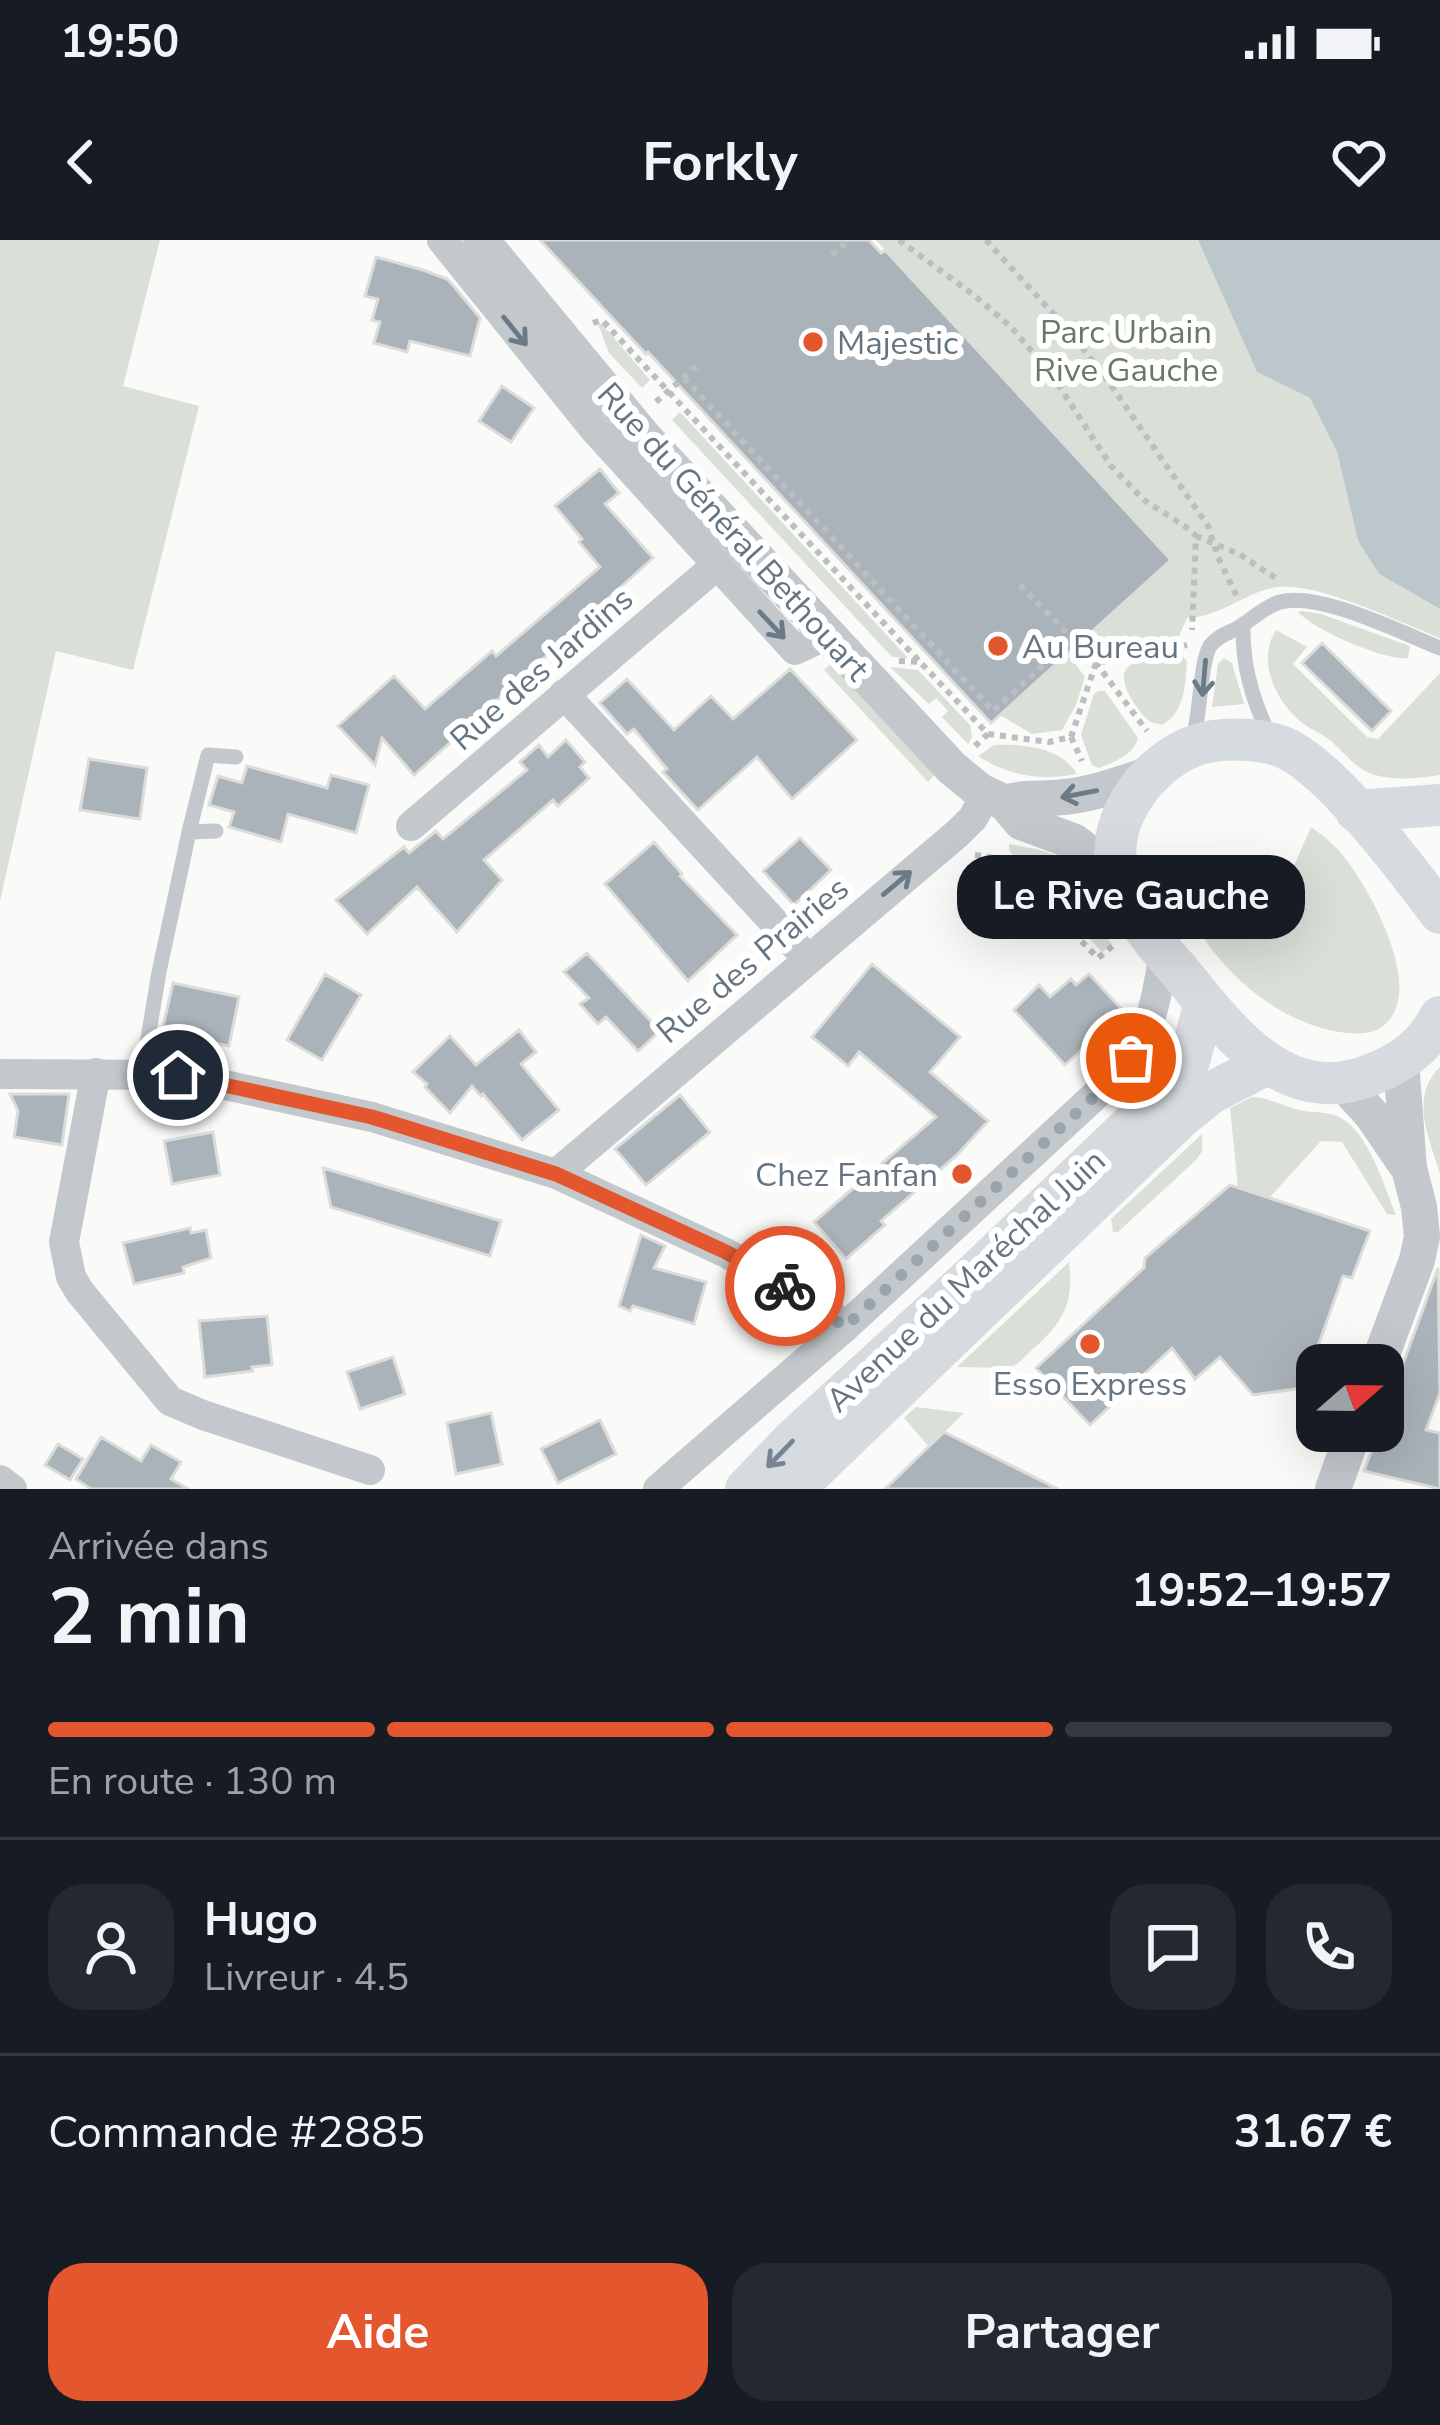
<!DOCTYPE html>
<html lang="fr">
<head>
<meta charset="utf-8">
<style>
  :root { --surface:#171b24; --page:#242831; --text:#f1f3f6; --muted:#9ea1a6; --line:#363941; --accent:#e4572e }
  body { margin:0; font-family:"Nunito Sans",sans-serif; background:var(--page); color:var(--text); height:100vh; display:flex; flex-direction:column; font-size:45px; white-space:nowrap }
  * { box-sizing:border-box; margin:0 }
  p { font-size:39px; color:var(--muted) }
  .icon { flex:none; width:66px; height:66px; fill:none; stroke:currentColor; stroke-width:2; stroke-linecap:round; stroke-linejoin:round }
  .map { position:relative; height:1249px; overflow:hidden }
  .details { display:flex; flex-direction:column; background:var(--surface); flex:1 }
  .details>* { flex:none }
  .needle { width:78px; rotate:70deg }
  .controls { position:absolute; left:1296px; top:1104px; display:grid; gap:24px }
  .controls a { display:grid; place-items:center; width:108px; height:108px; border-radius:24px; background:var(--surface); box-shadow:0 12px 48px #0002; font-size:60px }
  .pin { position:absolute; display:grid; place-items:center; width:102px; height:102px; color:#fff; margin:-51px; border:6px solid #fff; border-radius:50%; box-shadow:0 3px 12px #0007 }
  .courier { position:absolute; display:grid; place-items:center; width:120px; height:120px; margin:-60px; border:9px solid #e4572e; border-radius:50%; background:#fff; color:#222; box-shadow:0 3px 15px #0007 }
  .bubble { position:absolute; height:84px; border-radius:36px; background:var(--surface); box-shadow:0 12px 48px #0002; font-size:39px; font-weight:700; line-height:84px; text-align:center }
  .overview em { font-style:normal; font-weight:700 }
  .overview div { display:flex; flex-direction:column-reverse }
  .overview { display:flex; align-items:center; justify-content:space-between; height:204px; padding:0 48px }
  h1 { font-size:78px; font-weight:700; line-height:90px }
  .bar { display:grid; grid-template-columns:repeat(4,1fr); gap:18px 12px; align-content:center; height:144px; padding:0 48px }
  .bar i { height:15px; border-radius:9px; background:var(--line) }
  .bar .selected { background:var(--accent) }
  .bar p { grid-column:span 4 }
  .line { display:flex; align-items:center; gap:30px; padding:0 48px; border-top:3px solid var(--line) }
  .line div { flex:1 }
  .round { display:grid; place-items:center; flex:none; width:126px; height:126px; border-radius:36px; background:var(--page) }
  .action { display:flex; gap:24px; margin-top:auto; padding:24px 48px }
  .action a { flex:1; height:138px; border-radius:36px; background:var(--accent); color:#fff; font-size:48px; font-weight:700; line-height:138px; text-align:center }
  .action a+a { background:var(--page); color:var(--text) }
  .status { display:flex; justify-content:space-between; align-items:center; height:84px; padding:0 60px; background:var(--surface); direction:ltr }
  .status svg { height:33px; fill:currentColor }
  header { display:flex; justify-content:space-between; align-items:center; height:156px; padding:0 48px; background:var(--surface); font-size:54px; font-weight:700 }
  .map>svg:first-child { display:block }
  .green { fill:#dadfd7 }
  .water { fill:#bbc7cb }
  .building { fill:#aab3b9; stroke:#dcdcda; stroke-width:3 }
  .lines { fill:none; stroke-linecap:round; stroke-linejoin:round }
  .path { stroke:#bbbfc2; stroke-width:6; stroke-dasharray:6 6; stroke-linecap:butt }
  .service { stroke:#c3c8cc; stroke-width:15 }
  .minor { stroke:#c3c8cc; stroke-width:30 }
  .tertiary { stroke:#c3c8cc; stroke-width:36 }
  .secondary { stroke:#d6dbdf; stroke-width:42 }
  .oneway { stroke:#6a7a87 }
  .oneway2 { stroke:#768591 }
  .done { stroke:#99a4ac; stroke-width:12; stroke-dasharray:0 21.6 }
  .route { stroke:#e4572e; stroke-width:15 }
  .poi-dot { fill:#e4572e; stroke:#fff; stroke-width:4.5 }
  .labels { text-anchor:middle; stroke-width:12; stroke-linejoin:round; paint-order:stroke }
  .park-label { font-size:33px; fill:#687a64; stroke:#fff }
  .poi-label { font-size:33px; fill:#657683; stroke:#fff; text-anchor:start }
  .street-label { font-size:33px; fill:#657683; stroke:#fff }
</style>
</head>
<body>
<div class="status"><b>19:50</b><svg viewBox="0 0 49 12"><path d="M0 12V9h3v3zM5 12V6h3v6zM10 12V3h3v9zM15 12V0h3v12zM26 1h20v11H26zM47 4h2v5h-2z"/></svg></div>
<header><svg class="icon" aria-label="back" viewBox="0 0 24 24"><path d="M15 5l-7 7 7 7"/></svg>Forkly<svg class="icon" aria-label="heart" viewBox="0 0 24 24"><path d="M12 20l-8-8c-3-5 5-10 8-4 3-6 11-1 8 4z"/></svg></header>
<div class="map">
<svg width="1440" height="1249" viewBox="0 0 1440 1249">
  <rect width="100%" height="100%" fill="#fafaf8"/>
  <path class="green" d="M 0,0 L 160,0 L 123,146 L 199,166 L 133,430 L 56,411 L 0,661 Z
    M 876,0 L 1198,0 L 1257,132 L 1310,158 L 1337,212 L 1358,301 L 1379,334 L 1440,369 L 1440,398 C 1401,383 1316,341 1277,347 C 1245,352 1223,376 1187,378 L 1178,398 L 1122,411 L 1110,410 L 1094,391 L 1170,320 Z
    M 602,84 L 650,140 L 642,148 L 609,113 L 598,84 Z
    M 680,172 L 908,418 L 892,417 L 672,180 Z
    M 1301,371 L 1321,374 L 1410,406 L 1408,418 C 1385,421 1314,390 1298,372 Z
    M 1276,390 L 1307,407 L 1293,424 L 1367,497 L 1378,499 L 1440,433 L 1440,535 C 1419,538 1396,541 1375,535 C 1355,529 1346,514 1331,501 C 1322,493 1309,489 1300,481 C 1274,459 1257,420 1276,390 Z
    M 1067,413 L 1085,437 L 1076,465 L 1062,490 L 1032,494 L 1000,475 Z
    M 1175,415 L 1181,415 L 1187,421 C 1185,446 1185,472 1162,485 C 1156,483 1150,483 1145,477 C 1136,468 1115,438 1128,427 C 1137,419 1162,418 1175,415 Z
    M 1224,418 L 1232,423 L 1244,464 L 1212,467 L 1218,424 Z
    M 832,423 L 935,534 L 928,542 L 824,430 Z
    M 890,427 L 918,430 L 970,485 L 972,497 L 968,504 L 942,477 L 948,471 L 936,458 L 929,464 Z
    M 1098,451 L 1105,451 L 1138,498 C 1134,515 1114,522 1099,528 L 1092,525 L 1081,495 L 1094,454 Z
    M 994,505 C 1024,504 1061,507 1077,534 C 1041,541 1009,536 978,516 Z
    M 1311,587 C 1324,596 1336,606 1345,618 C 1371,651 1427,752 1383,786 C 1373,794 1359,794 1347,793 C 1286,786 1231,742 1199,691 L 1218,670 L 1265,691 Z
    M 1009,604 C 1036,609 1072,614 1085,641 C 1096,662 1097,685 1112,704 L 1102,712 L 1089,698 L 1085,665 L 1079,648 L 1071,636 L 1051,623 L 1016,619 L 1009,610 Z
    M 1440,827 L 1440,934 C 1429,898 1409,857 1440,827 Z
    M 1252,857 C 1268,857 1283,866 1299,870 C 1311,873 1326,871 1337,876 C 1368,889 1384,946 1396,975 L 1387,974 L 1342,902 L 1321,901 L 1269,958 L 1238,948 L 1230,868 Z
    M 1202,894 L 1202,911 L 1197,919 L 1118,992 L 1113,992 L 1111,979 Z
    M 1069,1022 C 1076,1076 1053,1090 1017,1124 L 1010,1128 L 957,1127 Z
    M 916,1167 L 964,1173 L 929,1207 L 904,1178 Z"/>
  <path class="water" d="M 1198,0 L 1440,0 L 1440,369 L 1379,334 L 1358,301 L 1337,212 L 1310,158 L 1257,132 Z"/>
  <path class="building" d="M 540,0 L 869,0 L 881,13 L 885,10 L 1171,320 L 991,483 L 648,112 L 646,114 Z
    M 376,17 L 423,30 L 447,39 L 452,44 L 480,78 L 470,116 L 410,101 L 407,112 L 374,103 L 380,82 L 372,80 L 378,59 L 365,56 Z
    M 502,146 L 534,168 L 511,202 L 479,181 Z
    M 600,229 L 619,253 L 605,264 L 653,318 L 585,379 L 593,387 L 559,417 L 553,410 L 414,535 L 382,498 L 375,525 L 338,486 L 394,436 L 425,469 L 492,411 L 496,416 L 600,327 L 579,302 L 582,299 L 555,266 Z
    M 1322,403 L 1391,471 L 1372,491 L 1302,423 Z
    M 790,429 L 857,500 L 792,559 L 757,517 L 698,570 L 663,532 L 667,529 L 634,489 L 627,494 L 600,463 L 627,439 L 674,490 L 711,456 L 733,479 Z
    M 566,500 L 585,522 L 580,527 L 589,538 L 558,566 L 553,560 L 484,620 L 502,640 L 457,692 L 417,647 L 367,694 L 336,660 L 404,607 L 409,613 L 436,591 L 443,599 L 527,530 L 520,522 L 539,505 L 548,517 Z
    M 89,519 L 147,528 L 140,579 L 80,570 Z
    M 247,526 L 327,548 L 331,535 L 369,545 L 356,593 L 288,574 L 281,602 L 229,587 L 234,572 L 209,565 L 218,536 L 242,543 Z
    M 800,598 L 831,630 L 794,665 L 763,631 Z
    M 654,602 L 682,634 L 680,636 L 737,695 L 688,741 L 605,644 Z
    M 587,713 L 660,791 L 638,811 L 606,777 L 598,784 L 580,764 L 589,758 L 564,732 Z
    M 872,724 L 960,797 L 930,832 L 988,881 L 957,915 L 881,981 L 885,985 L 846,1019 L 814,982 L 936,877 L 859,812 L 848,826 L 812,797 Z
    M 325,734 L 361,755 L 322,820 L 287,800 Z
    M 1089,734 L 1124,772 L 1065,825 L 1014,770 L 1039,745 L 1050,757 L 1071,739 L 1076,745 Z
    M 173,743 L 239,757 L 229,806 L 162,791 Z
    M 519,790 L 536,812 L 521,824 L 559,870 L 522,900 L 483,854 L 481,856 L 472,846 L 450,873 L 425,847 L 427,844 L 413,832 L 450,796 L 476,825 Z
    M 10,854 L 69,854 L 62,905 L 14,897 L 18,871 Z
    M 680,855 L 710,892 L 646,945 L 615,909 Z
    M 213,892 L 220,935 L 172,944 L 164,901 Z
    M 323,928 L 501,981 L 490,1016 L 331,967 Z
    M 1230,945 L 1370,991 L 1352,1038 L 1343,1036 L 1303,1148 L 1253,1155 L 1220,1117 L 1195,1139 L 1172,1108 L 1090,1185 L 1036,1128 L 1144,1028 L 1145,1018 Z
    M 190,988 L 191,993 L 206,990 L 211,1018 L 183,1027 L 184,1033 L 134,1044 L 123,1003 Z
    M 641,995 L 665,1006 L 654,1028 L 706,1042 L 694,1084 L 633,1066 L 630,1071 L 619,1066 Z
    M 1438,1028 L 1440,1153 L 1426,1190 L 1440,1193 L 1440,1249 L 1364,1231 L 1379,1191 L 1383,1191 L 1383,1179 Z
    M 267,1076 L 272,1125 L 252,1127 L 253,1131 L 205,1137 L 199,1081 Z
    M 393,1117 L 405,1154 L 360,1169 L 347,1132 Z
    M 491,1173 L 502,1224 L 456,1234 L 447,1183 Z
    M 600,1180 L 616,1214 L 558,1243 L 541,1209 Z
    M 944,1192 L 1058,1249 L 885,1249 Z
    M 101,1197 L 141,1221 L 151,1205 L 181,1222 L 171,1239 L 188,1249 L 91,1249 L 76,1239 Z
    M 58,1204 L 83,1219 L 70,1240 L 45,1225 Z"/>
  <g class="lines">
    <path class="path" d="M 899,0 L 975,56 L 1011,87 L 1052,135 L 1111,226 L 1144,260 L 1189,289 L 1196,296 L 1192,390
      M 986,0 L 1070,92 L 1106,138 L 1208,286 L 1218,317 L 1238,359
      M 832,15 L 848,0
      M 593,83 L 602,80 L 920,422
      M 684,138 L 993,471 L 1073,398
      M 656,162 L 700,123
      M 1196,296 L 1239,314 L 1277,339
      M 1020,345 L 1096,423 L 1147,491
      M 899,421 L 920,422 L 988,494 L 975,506
      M 988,494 L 1049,502 L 1071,497 L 1096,423 L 1187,405
      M 1071,497 L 1082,521
      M 975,615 L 997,618
      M 1073,693 L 1098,718 L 1114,705"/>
    <path class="service" d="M 1243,385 C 1242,426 1253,461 1270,497
      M 1193,497 C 1201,473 1200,422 1210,406 C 1218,395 1230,393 1241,386 C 1254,378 1264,367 1280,362 C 1319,351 1402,393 1440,408
      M 189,592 L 208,515 L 236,517
      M 142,834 L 159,732 L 189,592 L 216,591"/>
    <path class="minor" d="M 442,0 L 595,190 L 795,410 L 827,395
      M 564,454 L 807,718
      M 411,586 L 717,325
      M 96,833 L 64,1002 L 71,1037 L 80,1052 L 170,1161 L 203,1175 L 370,1230
      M 0,834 L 179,835 L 372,877 L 556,934 L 726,1013 L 826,1069 L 844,1088
      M 556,934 L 958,593 L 973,578 L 986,554
      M 0,1240 L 12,1249
      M 658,1249 L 844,1088 L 1112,840 C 1151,795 1154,771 1164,714"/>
    <path class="tertiary" d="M 481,0 L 643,196 L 952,528 L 980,551 L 1005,563 L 1021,582 L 1075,602 L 1118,636
      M 1005,563 C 1027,556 1042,560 1064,557 C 1094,554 1123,543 1151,534
      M 1343,843 L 1372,875 L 1406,925
      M 1378,1125 L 1417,1020 L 1422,997 L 1419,967 L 1409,928 L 1401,821
      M 1333,1249 L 1354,1191"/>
    <path class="secondary" d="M 1356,571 L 1440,565
      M 1440,673 C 1407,629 1333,530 1285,508 C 1264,499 1235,498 1213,501 C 1186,505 1162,522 1144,542 C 1124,567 1112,593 1116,625 C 1122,667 1154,702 1181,733 C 1229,792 1286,870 1373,834 C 1403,822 1425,806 1440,777
      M 746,1249 L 793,1200 L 967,1041 L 1172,846 L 1189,821 L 1205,763
      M 794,1249 L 1180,878 L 1211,853 L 1267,824"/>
  </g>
  <defs><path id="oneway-shaft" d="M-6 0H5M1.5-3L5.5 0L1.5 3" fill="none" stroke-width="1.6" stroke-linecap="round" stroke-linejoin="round" transform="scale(3)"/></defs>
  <g class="oneway">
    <use href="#oneway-shaft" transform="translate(515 91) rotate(51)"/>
    <use href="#oneway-shaft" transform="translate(772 385) rotate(47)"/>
    <use href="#oneway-shaft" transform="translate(1204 438) rotate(95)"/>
    <use href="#oneway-shaft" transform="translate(1079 554) rotate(169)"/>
    <use href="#oneway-shaft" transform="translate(897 643) rotate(-40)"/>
  </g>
  <use class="oneway2" href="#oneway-shaft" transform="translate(780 1214) rotate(134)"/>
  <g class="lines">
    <path class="done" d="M 785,1046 L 826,1069 L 844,1088 L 1112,840 L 1131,818"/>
    <path class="route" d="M 178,835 L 372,877 L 556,934 L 726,1012 L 785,1046"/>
  </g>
  <g class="poi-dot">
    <circle cx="813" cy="102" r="12"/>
    <circle cx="998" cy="406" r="12"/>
    <circle cx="962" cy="934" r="12"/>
    <circle cx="1090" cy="1104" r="12"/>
  </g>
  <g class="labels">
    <g class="park-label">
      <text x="1126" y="103">Parc Urbain<tspan x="1126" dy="38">Rive Gauche</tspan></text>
    </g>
    <g class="poi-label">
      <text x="837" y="114">Majestic</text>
      <text x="1022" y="418">Au Bureau</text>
      <text x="938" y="946" text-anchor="end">Chez Fanfan</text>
      <text x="1090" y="1155" text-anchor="middle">Esso Express</text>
    </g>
    <g class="street-label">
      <text transform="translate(734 291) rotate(48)" y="12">Rue du Général Bethouart</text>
      <text transform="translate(541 428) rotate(-41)" y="12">Rue des Jardins</text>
      <text transform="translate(752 719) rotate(-40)" y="12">Rue des Prairies</text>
      <text transform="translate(965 1040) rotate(-43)" y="12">Avenue du Maréchal Juin</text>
    </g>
  </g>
</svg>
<div class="controls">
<a><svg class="needle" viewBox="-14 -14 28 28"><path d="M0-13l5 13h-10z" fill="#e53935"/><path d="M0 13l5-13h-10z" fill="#9ea1a6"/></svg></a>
</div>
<div class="pin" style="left:1131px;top:818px;background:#ea580c"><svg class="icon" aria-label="bag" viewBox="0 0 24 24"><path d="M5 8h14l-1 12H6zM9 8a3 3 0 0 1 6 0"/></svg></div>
<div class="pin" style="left:178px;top:835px;background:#1f2937"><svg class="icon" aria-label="home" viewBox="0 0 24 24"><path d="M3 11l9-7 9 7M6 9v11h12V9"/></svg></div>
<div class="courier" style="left:785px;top:1046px"><svg class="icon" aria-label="bike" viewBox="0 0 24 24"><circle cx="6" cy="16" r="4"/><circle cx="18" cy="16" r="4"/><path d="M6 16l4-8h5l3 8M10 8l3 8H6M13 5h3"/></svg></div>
<div class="bubble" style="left:957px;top:615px;width:348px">Le Rive Gauche</div>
</div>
<section class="details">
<div class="overview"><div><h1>2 min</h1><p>Arrivée dans</p></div><em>19:52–19:57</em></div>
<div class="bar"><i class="selected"></i><i class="selected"></i><i class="selected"></i><i></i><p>En route · 130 m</p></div>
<div class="line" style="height:216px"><a class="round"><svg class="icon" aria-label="person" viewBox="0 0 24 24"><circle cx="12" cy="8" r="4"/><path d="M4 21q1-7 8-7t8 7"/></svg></a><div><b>Hugo</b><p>Livreur · 4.5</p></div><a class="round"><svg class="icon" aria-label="chat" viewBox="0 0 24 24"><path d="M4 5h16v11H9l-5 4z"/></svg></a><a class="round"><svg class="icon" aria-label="phone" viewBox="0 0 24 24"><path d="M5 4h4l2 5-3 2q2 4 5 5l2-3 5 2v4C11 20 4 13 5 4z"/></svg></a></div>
<div class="line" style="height:156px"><div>Commande #2885</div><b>31.67 €</b></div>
<div class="action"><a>Aide</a><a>Partager</a></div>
</section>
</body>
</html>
